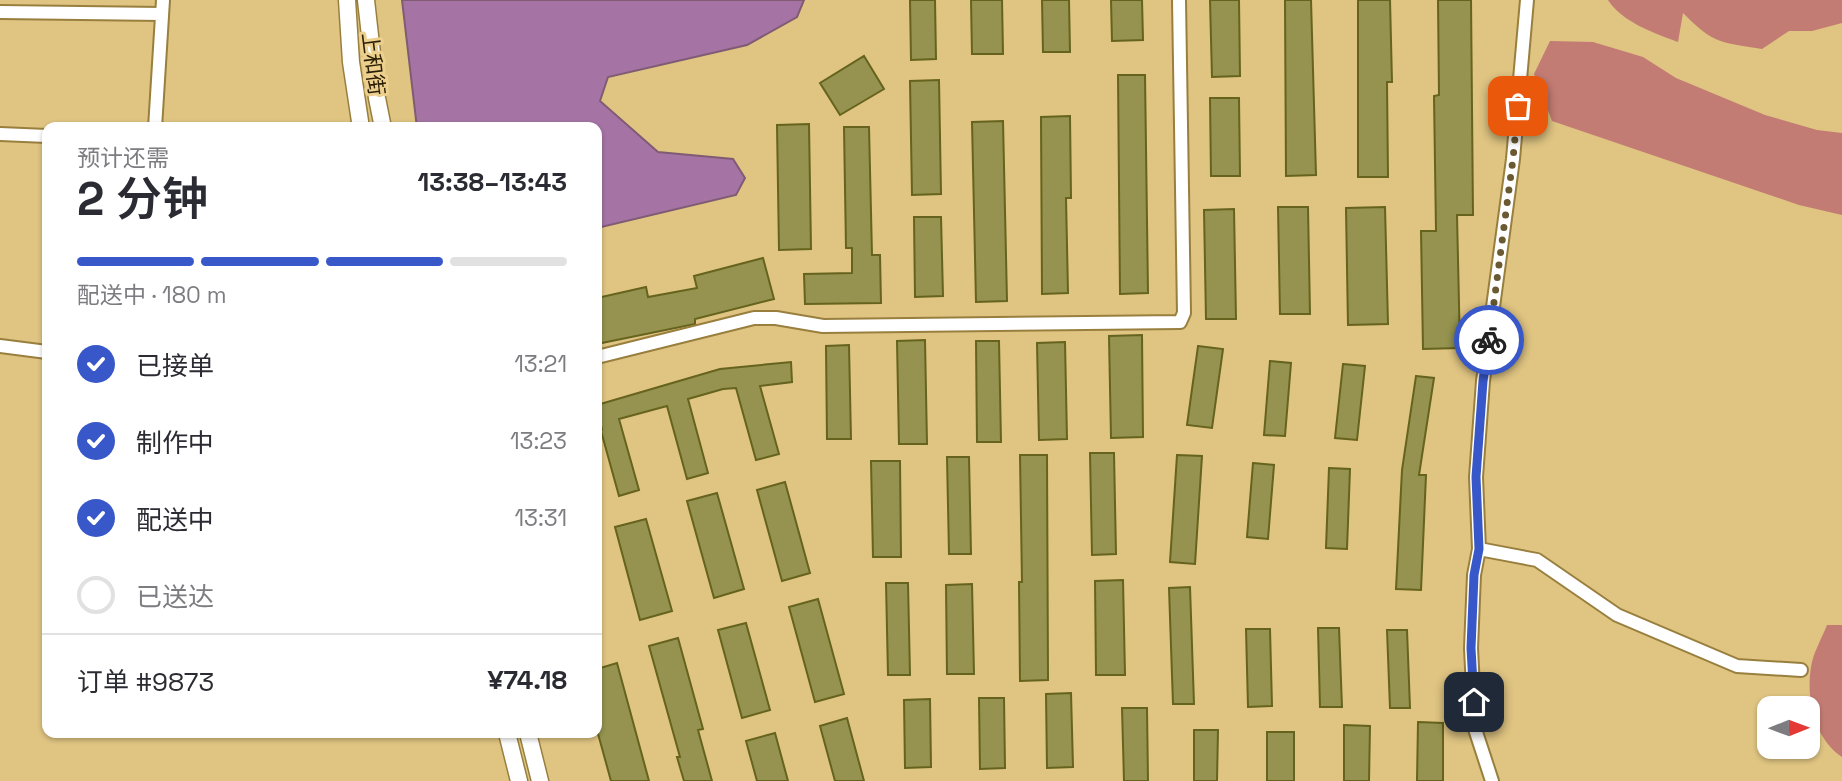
<!DOCTYPE html>
<html lang="zh">
<head>
<meta charset="utf-8">
<style>
  :root { --surface:#fff; --page:#f2f2f3; --text:#2b2b33; --muted:#7c7c81; --line:#e1e1e2; --accent:#3858ca }
  body { margin:0; font-family:"Space Grotesk","Noto Sans SC",sans-serif; background:var(--page); color:var(--text); height:100vh; display:flex; flex-direction:column; font-size:26px; white-space:nowrap }
  * { box-sizing:border-box; margin:0 }
  p { font-size:23px; color:var(--muted) }
  .icon { flex:none; width:38px; height:38px; fill:none; stroke:currentColor; stroke-width:2; stroke-linecap:round; stroke-linejoin:round }
  .map { position:relative; flex:1; overflow:hidden }
  .sheet { position:absolute; left:42px; top:122px; width:560px; height:616px; display:flex; flex-direction:column; background:var(--surface); border-radius:14px; box-shadow:0 2px 5px #0004 }
  .sheet>* { flex:none }
  .needle { width:46px; rotate:89deg }
  .controls { position:absolute; left:1757px; top:696px; display:grid; gap:14px }
  .controls a { display:grid; place-items:center; width:63px; height:63px; border-radius:14px; background:var(--surface); box-shadow:0 2px 5px #0004; font-size:35px }
  .pin { position:absolute; display:grid; place-items:center; width:60px; height:60px; color:#fff; margin:-30px; border-radius:14px; box-shadow:0 4px 10px #0006 }
  .courier { position:absolute; display:grid; place-items:center; width:70px; height:70px; margin:-35px; border:5px solid #3858ca; border-radius:50%; background:#fff; color:#222; box-shadow:0 2px 9px #0007 }
  .overview em { font-style:normal; font-weight:600 }
  .overview div { display:flex; flex-direction:column-reverse }
  .overview { display:flex; align-items:center; justify-content:space-between; height:119px; padding:0 35px }
  h1 { font-size:46px; font-weight:600; line-height:52px }
  .bar { display:grid; grid-template-columns:repeat(4,1fr); gap:10px 7px; align-content:center; height:84px; padding:0 35px }
  .bar i { height:9px; border-radius:5px; background:var(--line) }
  .bar .current { background:var(--accent) }
  .bar p { grid-column:span 4 }
  .line { display:flex; align-items:center; gap:18px; padding:0 35px; border-top:2px solid var(--line) }
  .line div { flex:1 }
  ol { padding:0 35px; list-style:none }
  li { display:flex; align-items:center; gap:21px; height:77px }
  li p { margin-inline-start:auto }
  li .icon { padding:7px; border-radius:50%; background:var(--accent); color:#fff; stroke-width:4 }
  li:last-child { color:var(--muted) }
  li i { width:38px; height:38px; border:4px solid var(--line); border-radius:50% }
  .map>svg:first-child { display:block }
  .forest { fill:#c37c73 }
  .water { fill:#a574a4; stroke:#805b74; stroke-width:2 }
  .building { fill:#95934f; stroke:#65631d; stroke-width:2 }
  .lines { fill:none; stroke-linecap:round; stroke-linejoin:round }
  .minor-casing { stroke:#997f3e; stroke-width:16 }
  .tertiary-casing { stroke:#997f3e; stroke-width:19 }
  .minor { stroke:#fff; stroke-width:12 }
  .tertiary { stroke:#fff; stroke-width:16 }
  .done { stroke:#6a5931; stroke-width:7; stroke-dasharray:0 12.6 }
  .route { stroke:#3858ca; stroke-width:9 }
  .labels { text-anchor:middle; stroke-width:6; stroke-linejoin:round; paint-order:stroke }
  .street-label { font-size:21px; fill:#2b2005; stroke:#edd08e }
</style>
</head>
<body>
<div class="map">
<svg width="1842" height="781" viewBox="0 0 1842 781">
  <rect width="100%" height="100%" fill="#dfc482"/>
  <path class="forest" d="M 1608,0 L 1842,0 L 1842,23 L 1812,31 L 1789,31 L 1762,49 C 1719,42 1714,44 1683,13 L 1678,42 C 1654,33 1622,22 1608,0 Z
    M 1550,41 L 1593,42 L 1643,57 L 1676,78 L 1765,115 L 1817,130 L 1842,133 L 1842,215 L 1799,205 L 1552,121 L 1534,74 Z
    M 1827,625 L 1842,625 L 1842,757 C 1814,738 1806,699 1811,667 C 1813,653 1822,638 1827,625 Z"/>
  <path class="water" d="M 402,0 L 804,0 L 797,17 L 747,45 L 608,77 L 600,101 L 658,152 L 733,159 L 745,178 L 736,195 L 597,228 L 597,128 L 417,128 Z"/>
  <path class="building" d="M 910,0 L 935,0 L 936,59 L 911,60 Z
    M 971,0 L 1002,0 L 1003,54 L 972,54 Z
    M 1042,0 L 1069,0 L 1070,52 L 1043,52 Z
    M 1111,0 L 1142,0 L 1143,40 L 1112,41 Z
    M 1210,0 L 1239,0 L 1240,76 L 1212,77 Z
    M 1285,0 L 1311,0 L 1316,175 L 1286,176 Z
    M 1358,0 L 1390,0 L 1392,82 L 1387,82 L 1388,177 L 1358,177 Z
    M 1438,0 L 1471,0 L 1473,215 L 1457,215 L 1460,348 L 1423,349 L 1421,231 L 1436,231 L 1434,96 L 1439,95 Z
    M 864,56 L 884,89 L 840,115 L 820,83 Z
    M 1118,75 L 1145,75 L 1148,293 L 1120,294 Z
    M 939,80 L 941,194 L 912,195 L 910,81 Z
    M 1210,98 L 1239,98 L 1240,176 L 1211,176 Z
    M 1070,116 L 1071,198 L 1066,198 L 1068,293 L 1042,294 L 1041,117 Z
    M 1003,121 L 1007,301 L 976,302 L 972,122 Z
    M 809,124 L 811,249 L 779,250 L 777,125 Z
    M 844,127 L 869,127 L 872,255 L 880,255 L 881,303 L 805,304 L 804,274 L 852,273 L 852,248 L 846,248 Z
    M 1278,207 L 1308,207 L 1310,314 L 1280,314 Z
    M 1385,207 L 1388,324 L 1348,325 L 1346,208 Z
    M 1234,209 L 1236,319 L 1206,319 L 1204,210 Z
    M 914,217 L 941,217 L 943,296 L 915,297 Z
    M 763,258 L 774,299 L 695,319 L 695,324 L 597,344 L 597,298 L 646,287 L 648,297 L 697,288 L 694,276 Z
    M 1142,335 L 1143,437 L 1111,438 L 1109,336 Z
    M 925,340 L 927,444 L 899,444 L 897,341 Z
    M 976,341 L 999,341 L 1001,442 L 977,442 Z
    M 1065,342 L 1067,439 L 1039,440 L 1037,343 Z
    M 849,345 L 851,439 L 827,439 L 826,346 Z
    M 1198,346 L 1223,349 L 1212,428 L 1187,425 Z
    M 1270,361 L 1291,363 L 1285,436 L 1264,435 Z
    M 791,362 L 792,382 L 760,386 L 779,454 L 756,460 L 736,388 L 723,389 L 688,399 L 708,473 L 687,479 L 667,406 L 619,419 L 639,490 L 619,496 L 601,431 L 602,430 L 597,405 L 720,369 Z
    M 1343,364 L 1365,366 L 1357,440 L 1335,438 Z
    M 1416,376 L 1434,378 L 1419,475 L 1426,475 L 1421,590 L 1396,589 L 1402,470 Z
    M 1090,453 L 1114,453 L 1116,554 L 1092,555 Z
    M 1020,455 L 1047,455 L 1048,680 L 1020,681 L 1019,582 L 1022,582 Z
    M 1177,455 L 1202,456 L 1195,564 L 1170,562 Z
    M 947,457 L 969,457 L 971,554 L 949,554 Z
    M 871,461 L 900,461 L 901,557 L 873,557 Z
    M 1253,463 L 1274,465 L 1268,539 L 1247,537 Z
    M 1329,468 L 1350,469 L 1347,549 L 1326,548 Z
    M 785,482 L 810,573 L 782,581 L 757,490 Z
    M 717,493 L 744,589 L 714,598 L 687,501 Z
    M 646,519 L 672,611 L 640,620 L 615,527 Z
    M 1123,580 L 1125,675 L 1096,675 L 1095,581 Z
    M 886,583 L 908,583 L 910,675 L 888,675 Z
    M 972,584 L 974,674 L 947,674 L 946,585 Z
    M 1190,587 L 1194,704 L 1173,704 L 1169,588 Z
    M 818,599 L 844,694 L 815,702 L 789,607 Z
    M 746,623 L 770,710 L 742,718 L 718,630 Z
    M 1318,628 L 1339,628 L 1342,707 L 1320,707 Z
    M 1246,629 L 1270,629 L 1272,706 L 1248,707 Z
    M 1387,630 L 1407,630 L 1410,708 L 1390,708 Z
    M 678,638 L 703,729 L 698,730 L 712,781 L 684,781 L 677,757 L 680,757 L 649,646 Z
    M 617,663 L 649,781 L 611,781 L 597,730 L 597,669 Z
    M 1071,693 L 1073,767 L 1047,768 L 1046,694 Z
    M 979,698 L 1004,698 L 1005,768 L 980,769 Z
    M 930,699 L 931,767 L 905,768 L 904,700 Z
    M 1122,708 L 1147,708 L 1148,781 L 1124,781 Z
    M 847,718 L 864,781 L 835,781 L 820,726 Z
    M 1418,722 L 1443,723 L 1443,781 L 1417,781 Z
    M 1344,725 L 1370,726 L 1369,781 L 1344,781 Z
    M 1194,730 L 1218,730 L 1217,781 L 1194,781 Z
    M 1267,732 L 1294,732 L 1294,781 L 1267,781 Z
    M 775,733 L 788,781 L 757,781 L 746,741 Z"/>
  <g class="lines">
    <g class="minor-casing">
      <path id="minor" d="M 0,12 L 162,14
        M 155,128 L 163,0
        M 0,134 L 47,136
        M 0,346 L 47,352
        M 597,357 L 754,318 L 776,318 L 823,326 L 1180,322 L 1184,313 L 1179,0
        M 1479,549 L 1537,560 L 1617,615 L 1737,666 L 1801,670
        M 1492,781 L 1475,729 L 1471,648 L 1474,575 L 1479,549 L 1476,477 L 1483,381 L 1513,159 L 1527,0"/>
    </g>
    <g class="tertiary-casing">
      <path id="tertiary" d="M 347,0 L 351,62 L 361,128
        M 366,0 L 377,98 L 383,128
        M 507,733 L 519,781
        M 528,733 L 540,781"/>
    </g>
    <use href="#minor" class="minor"/>
    <use href="#tertiary" class="tertiary"/>
  </g>
  <g class="lines">
    <path class="done" d="M 1489,340 L 1513,159 L 1518,106"/>
    <path class="route" d="M 1474,702 L 1471,648 L 1474,575 L 1479,549 L 1476,477 L 1483,381 L 1489,340"/>
  </g>
  <g class="labels">
    <g class="street-label">
      <text transform="translate(373 64) rotate(83)" y="7">上和街</text>
    </g>
  </g>
</svg>
<div class="controls">
<a><svg class="needle" viewBox="-14 -14 28 28"><path d="M0-13l5 13h-10z" fill="#e53935"/><path d="M0 13l5-13h-10z" fill="#7c7c81"/></svg></a>
</div>
<div class="pin" style="left:1518px;top:106px;background:#ea580c"><svg class="icon" aria-label="bag" viewBox="0 0 24 24"><path d="M5 8h14l-1 12H6zM9 8a3 3 0 0 1 6 0"/></svg></div>
<div class="pin" style="left:1474px;top:702px;background:#1f2937"><svg class="icon" aria-label="home" viewBox="0 0 24 24"><path d="M3 11l9-7 9 7M6 9v11h12V9"/></svg></div>
<div class="courier" style="left:1489px;top:340px"><svg class="icon" aria-label="bike" viewBox="0 0 24 24"><circle cx="6" cy="16" r="4"/><circle cx="18" cy="16" r="4"/><path d="M6 16l4-8h5l3 8M10 8l3 8H6M13 5h3"/></svg></div>
<section class="sheet">
<div class="overview"><div><h1>2 分钟</h1><p>预计还需</p></div><em>13:38–13:43</em></div>
<div class="bar"><i class="current"></i><i class="current"></i><i class="current"></i><i></i><p>配送中 · 180 m</p></div>
<ol>
<li><svg class="icon" aria-label="check" viewBox="0 0 24 24"><path d="M5 12l5 5 9-10"/></svg>已接单<p>13:21</p></li>
<li><svg class="icon" aria-label="check" viewBox="0 0 24 24"><path d="M5 12l5 5 9-10"/></svg>制作中<p>13:23</p></li>
<li><svg class="icon" aria-label="check" viewBox="0 0 24 24"><path d="M5 12l5 5 9-10"/></svg>配送中<p>13:31</p></li>
<li><i></i>已送达</li>
</ol>
<div class="line" style="height:91px"><div>订单 #9873</div><b>¥74.18</b></div>
</section>
</div>
</body>
</html>
